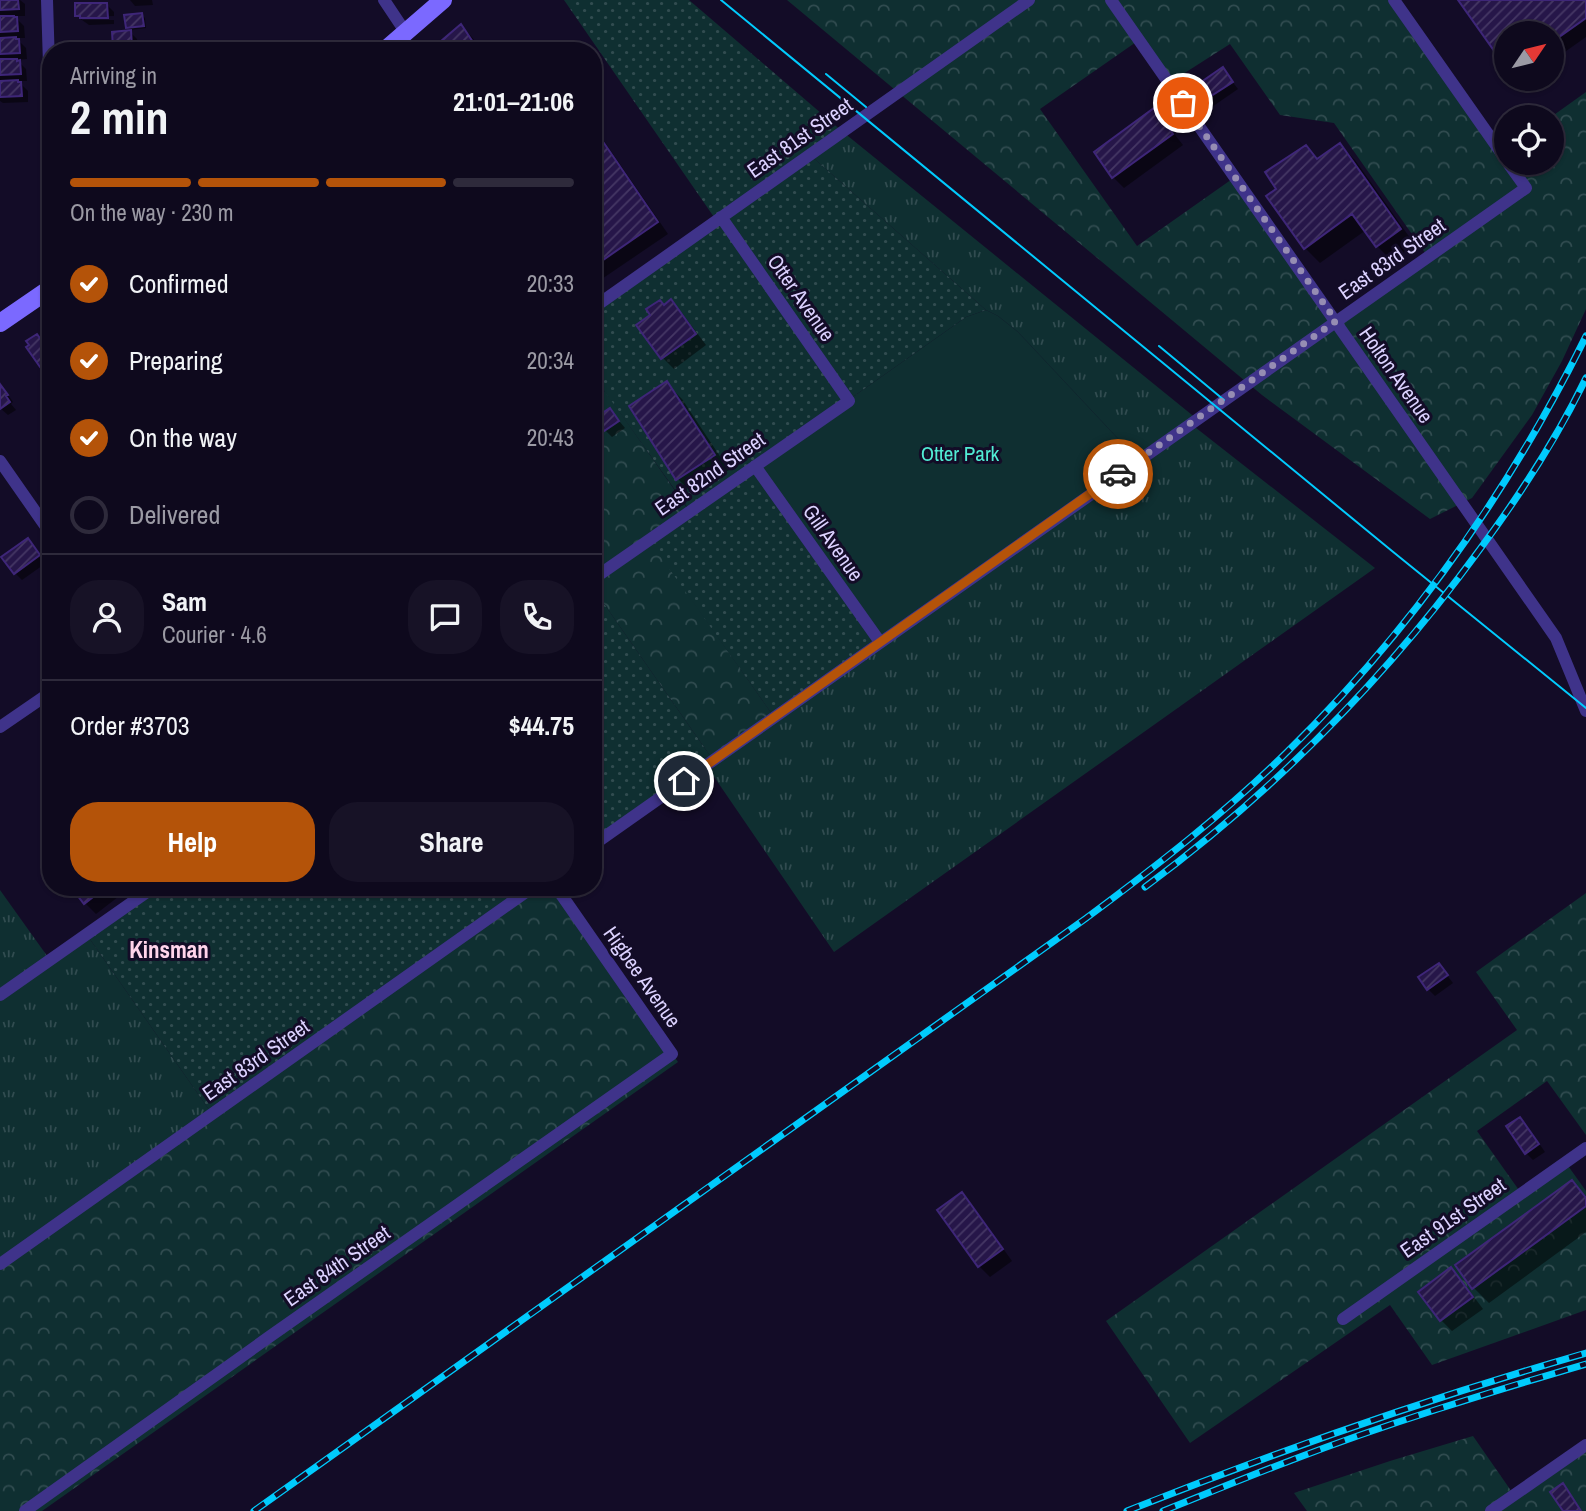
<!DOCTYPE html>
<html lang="en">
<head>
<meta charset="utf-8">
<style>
  :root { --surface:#0e091d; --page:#171226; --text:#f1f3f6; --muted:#9b9aa4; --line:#2e2a3b; --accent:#b45309 }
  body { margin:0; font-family:"Archivo Narrow",sans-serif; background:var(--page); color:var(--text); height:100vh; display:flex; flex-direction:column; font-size:26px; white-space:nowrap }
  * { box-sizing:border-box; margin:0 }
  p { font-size:23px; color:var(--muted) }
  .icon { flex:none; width:38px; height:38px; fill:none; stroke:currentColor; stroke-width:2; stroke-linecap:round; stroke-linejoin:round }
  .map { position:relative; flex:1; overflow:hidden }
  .panel { position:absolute; left:42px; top:42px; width:560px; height:854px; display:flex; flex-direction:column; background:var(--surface); border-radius:28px; box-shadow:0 2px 5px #0004,0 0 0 2px var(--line) }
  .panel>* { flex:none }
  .needle { width:46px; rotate:55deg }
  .fabs { position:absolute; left:1494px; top:21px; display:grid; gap:14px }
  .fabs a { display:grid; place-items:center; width:70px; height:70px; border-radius:50%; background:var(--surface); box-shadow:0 2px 5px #0004,0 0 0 2px var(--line); font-size:35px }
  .pin { position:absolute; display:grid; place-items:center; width:60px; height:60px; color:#fff; margin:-30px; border:4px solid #fff; border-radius:50%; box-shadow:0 2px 7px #0007 }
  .courier { position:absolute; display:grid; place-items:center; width:70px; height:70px; margin:-35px; border:5px solid #b45309; border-radius:50%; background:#fff; color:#222; box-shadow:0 2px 9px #0007 }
  .head em { font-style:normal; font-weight:700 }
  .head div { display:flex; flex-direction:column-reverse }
  .head { display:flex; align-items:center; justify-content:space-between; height:119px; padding:0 28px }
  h1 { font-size:46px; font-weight:700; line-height:52px }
  .bar { display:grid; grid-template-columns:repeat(4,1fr); gap:10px 7px; align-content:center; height:84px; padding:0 28px }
  .bar i { height:9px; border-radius:5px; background:var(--line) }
  .bar .on { background:var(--accent) }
  .bar p { grid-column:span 4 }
  .line { display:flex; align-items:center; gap:18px; padding:0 28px; border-top:2px solid var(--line) }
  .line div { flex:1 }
  .round { display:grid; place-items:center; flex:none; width:74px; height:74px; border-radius:28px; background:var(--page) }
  ol { padding:0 28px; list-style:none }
  li { display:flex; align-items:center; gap:21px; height:77px }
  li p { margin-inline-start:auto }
  li .icon { padding:7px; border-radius:50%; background:var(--accent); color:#fff; stroke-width:4 }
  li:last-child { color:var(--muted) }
  li i { width:38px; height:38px; border:4px solid var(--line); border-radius:50% }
  .button { display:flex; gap:14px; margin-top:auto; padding:14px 28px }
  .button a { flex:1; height:80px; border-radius:28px; background:var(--accent); color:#fff; font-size:28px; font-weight:700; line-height:80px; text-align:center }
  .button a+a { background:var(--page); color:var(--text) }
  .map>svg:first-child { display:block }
  .grass { fill:url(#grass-tufts) }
  .forest { fill:url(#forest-crowns); fill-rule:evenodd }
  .park { fill:#0f2f31 }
  .garden { fill:url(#garden-dots) }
  .shadow { fill:#0007 }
  .building { fill:url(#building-hatch); stroke:#3e2678; stroke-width:2 }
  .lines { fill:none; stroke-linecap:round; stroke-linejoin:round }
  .minor { stroke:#3f338a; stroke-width:12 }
  .secondary { stroke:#7b69ff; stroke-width:18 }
  .tram { stroke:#00cbfd; stroke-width:2 }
  .rail-casing { stroke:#00cbfd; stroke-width:7 }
  .rail { stroke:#130c27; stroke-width:4.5; stroke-dasharray:13; stroke-linecap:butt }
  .done { stroke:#968db3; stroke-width:7; stroke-dasharray:0 12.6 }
  .route { stroke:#b45309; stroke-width:9 }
  .labels { text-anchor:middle; stroke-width:6; stroke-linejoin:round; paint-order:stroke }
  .street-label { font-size:21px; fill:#dcd2ff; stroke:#130c27 }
  .park-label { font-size:21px; fill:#51ecd4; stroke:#130c27 }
  .neighbourhood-label { font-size:23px; font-weight:bold; fill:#ffd4eb; stroke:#130c27 }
</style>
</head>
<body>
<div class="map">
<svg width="1586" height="1511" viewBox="0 0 1586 1511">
  <defs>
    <pattern id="grass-tufts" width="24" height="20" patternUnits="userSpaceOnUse" patternTransform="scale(1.75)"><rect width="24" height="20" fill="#0f2f31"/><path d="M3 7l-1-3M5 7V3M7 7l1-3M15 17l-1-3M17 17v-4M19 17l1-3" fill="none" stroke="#314c50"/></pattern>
    <pattern id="forest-crowns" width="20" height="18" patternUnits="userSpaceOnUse" patternTransform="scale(1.75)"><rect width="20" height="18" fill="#0f2f31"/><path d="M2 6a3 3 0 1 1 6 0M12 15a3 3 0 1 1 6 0" fill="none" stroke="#314c50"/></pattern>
    <pattern id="garden-dots" width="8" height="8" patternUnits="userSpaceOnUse" patternTransform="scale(1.75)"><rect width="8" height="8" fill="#0f2f31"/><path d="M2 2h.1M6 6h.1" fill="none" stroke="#314c50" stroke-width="1.8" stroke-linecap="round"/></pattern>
    <pattern id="building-hatch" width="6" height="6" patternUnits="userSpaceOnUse" patternTransform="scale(1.75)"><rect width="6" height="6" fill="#261649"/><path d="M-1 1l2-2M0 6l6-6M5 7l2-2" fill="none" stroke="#453764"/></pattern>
  </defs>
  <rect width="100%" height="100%" fill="#130c27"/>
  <path class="grass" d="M 843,132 L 1197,419 L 1191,424 L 1375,568 L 834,952 L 706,765 L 1138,460 L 1018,332 L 998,316 L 986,310 L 810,155 Z
    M 0,890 L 50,960 L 87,935 L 212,1114 L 0,1264 Z"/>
  <path class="forest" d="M 787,0 L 1394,0 L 1502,153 L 1507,150 L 1507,163 L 1552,163 L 1551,117 L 1586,92 L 1586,309 L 1562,361 L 1532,415 L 1472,498 L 1430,519 L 1262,395 ZM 1139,40 L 1169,83 L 1230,44 L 1280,115 L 1334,123 L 1428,257 L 1336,321 L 1235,177 L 1137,246 L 1040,109 Z
    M 605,391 L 690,512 L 650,540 L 774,717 L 713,760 L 593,588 L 593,400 Z
    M 533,887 L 556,887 L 678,1062 L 42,1511 L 0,1511 L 0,1264 Z
    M 1586,893 L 1586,1135 L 1547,1081 L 1477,1131 L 1521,1193 L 1566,1163 L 1586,1191 L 1586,1310 L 1432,1365 L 1390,1305 L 1190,1443 L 1106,1321 L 1517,1030 L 1476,972 Z
    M 1473,1436 L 1514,1495 L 1586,1445 L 1586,1511 L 1307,1511 L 1294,1493 L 1390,1461 Z"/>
  <path class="park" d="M 986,310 L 998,316 L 1018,332 L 1138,460 L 880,642 L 755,466 L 966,317 Z"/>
  <path class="garden" d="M 564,0 L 689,0 L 843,132 L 810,155 L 986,310 L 966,317 L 755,466 L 880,642 L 774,717 L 649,540 L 690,511 L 593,375 L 593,308 L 716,220 Z
    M 593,588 L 713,760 L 593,845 Z
    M 154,887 L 533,887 L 212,1114 L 87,935 Z"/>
  <path class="shadow" d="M 0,0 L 20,0 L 25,4 L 25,16 L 14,16 L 24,26 L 25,38 L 16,38 L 26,48 L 27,59 L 17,60 L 26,69 L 27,81 L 18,81 L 28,91 L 28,102 L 3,103 L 0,101 L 0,83 L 2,83 L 0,81 Z
    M 130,0 L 152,0 L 153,5 L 135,6 Z
    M 1460,0 L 1586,0 L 1586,37 L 1552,61 L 1552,33 L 1507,33 Z
    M 107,5 L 114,12 L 114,16 L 82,17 L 82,20 L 77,15 Z
    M 142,15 L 145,18 L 146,28 L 130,30 L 127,27 Z
    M 82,20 L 114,20 L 114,24 L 89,25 Z
    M 461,26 L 472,37 L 481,51 L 430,51 Z
    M 130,32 L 137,39 L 138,51 L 118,51 L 115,48 Z
    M 1223,70 L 1238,89 L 1209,109 L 1202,102 L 1193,89 Z
    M 1154,111 L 1165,122 L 1183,145 L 1124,188 L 1113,177 Z
    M 593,125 L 668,234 L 593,285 Z
    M 1340,145 L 1355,160 L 1415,245 L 1392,261 L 1377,246 L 1366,230 L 1320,263 L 1305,248 L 1279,190 L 1306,147 L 1319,160 Z
    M 671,302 L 682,313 L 706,345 L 674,369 L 663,358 L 664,306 Z
    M 37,336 L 51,353 L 51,372 L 49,373 L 28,347 Z
    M 593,373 L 601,384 L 593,389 Z
    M 0,383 L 13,402 L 11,404 L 16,410 L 8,415 L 0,408 Z
    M 667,384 L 682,399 L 729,470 L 693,494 L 678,479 Z
    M 610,410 L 625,428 L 612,437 L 605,430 Z
    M 28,540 L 46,563 L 22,580 L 15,573 Z
    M 74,887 L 110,887 L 118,897 L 96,914 L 85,903 Z
    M 1439,965 L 1453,983 L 1435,996 L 1428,989 Z
    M 1520,1119 L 1527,1126 L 1545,1152 L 1533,1160 L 1526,1153 Z
    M 1572,1182 L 1586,1196 L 1586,1232 L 1489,1303 L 1474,1288 L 1457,1265 Z
    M 961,1194 L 972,1205 L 1012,1261 L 990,1277 L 979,1266 Z
    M 1451,1270 L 1462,1281 L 1483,1309 L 1452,1331 L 1441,1320 L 1420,1292 Z"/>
  <path class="building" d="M 0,0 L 18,0 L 19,9 L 0,10 Z
    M 1458,0 L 1586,0 L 1586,18 L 1552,42 L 1552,33 L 1507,33 L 1507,69 Z
    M 75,3 L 107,3 L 108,18 L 80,18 L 80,16 L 75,16 Z
    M 142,13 L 144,26 L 126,28 L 124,15 Z
    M 0,16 L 14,16 L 14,17 L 17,17 L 18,31 L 0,32 Z
    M 461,24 L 479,51 L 427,51 L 433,46 L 434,47 Z
    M 131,30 L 132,47 L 113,48 L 112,32 Z
    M 16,37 L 16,39 L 19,39 L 20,53 L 0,54 L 0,38 Z
    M 0,59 L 17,59 L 17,61 L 20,60 L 21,74 L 0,75 Z
    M 1223,67 L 1233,82 L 1200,103 L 1191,89 Z
    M 18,80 L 18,82 L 21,82 L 22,96 L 0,97 L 0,81 Z
    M 1154,108 L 1173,134 L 1112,178 L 1094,152 Z
    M 593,127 L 658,222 L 593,267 Z
    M 1340,143 L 1401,229 L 1376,247 L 1352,214 L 1304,249 L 1266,196 L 1276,189 L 1265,172 L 1306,145 L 1317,159 Z
    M 671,299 L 696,334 L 661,359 L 636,325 L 650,315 L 646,309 L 660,300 L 664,305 Z
    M 37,334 L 51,354 L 51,360 L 40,367 L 26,347 L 29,345 L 26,341 Z
    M 667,381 L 715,455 L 676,480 L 629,406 Z
    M 0,384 L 8,395 L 6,396 L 10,402 L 0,409 Z
    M 610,408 L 619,421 L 604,431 L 595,418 Z
    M 28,538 L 40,555 L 14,574 L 1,557 Z
    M 71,887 L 106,887 L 84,904 Z
    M 1439,963 L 1448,975 L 1427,990 L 1418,977 Z
    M 1520,1117 L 1539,1144 L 1525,1154 L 1506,1126 Z
    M 1572,1180 L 1586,1198 L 1586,1206 L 1472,1289 L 1455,1265 Z
    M 962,1192 L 1003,1249 L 978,1267 L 937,1210 Z
    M 1451,1267 L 1473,1297 L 1440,1321 L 1418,1292 Z
    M 1563,1483 L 1581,1511 L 1563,1511 L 1550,1492 Z"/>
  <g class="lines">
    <path class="minor" d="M 47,0 L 51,130
      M 384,0 L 406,33
      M 1111,0 L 1556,638 L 1586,711
      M 1394,0 L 1507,161
      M 593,308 L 1029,0
      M 0,461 L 51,534
      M 755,466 L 880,642
      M 593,579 L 849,401 L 721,217
      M 0,727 L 51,692
      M 593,845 L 1526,188 L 1508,163
      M 0,995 L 154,887
      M 0,1264 L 533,887
      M 1343,1319 L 1586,1148
      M 25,1511 L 269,1337 L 672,1054 L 556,887
      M 1491,1511 L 1586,1445"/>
    <path class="secondary" d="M 384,51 L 443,0
      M 0,323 L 51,288"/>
    <path class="tram" d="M 721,0 L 1392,551 L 1586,708
      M 826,74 L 866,107
      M 1159,346 L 1224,400"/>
    <g class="rail-casing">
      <path id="rail" d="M 1145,887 C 1273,792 1386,678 1480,549 C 1520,495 1557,438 1586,378
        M 254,1511 L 1085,919 C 1155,867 1224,814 1286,753 C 1409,633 1510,490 1586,336
        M 1127,1511 C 1278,1451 1430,1398 1586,1353
        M 1163,1511 C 1206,1494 1249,1476 1292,1460 C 1388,1423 1487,1393 1586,1364"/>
    </g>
    <use href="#rail" class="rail"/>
  </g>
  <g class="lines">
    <path class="done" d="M 1118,474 L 1336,321 L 1183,103"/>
    <path class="route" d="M 684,781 L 1118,474"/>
  </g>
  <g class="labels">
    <g class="street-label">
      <text transform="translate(800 138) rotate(-35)" y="7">East 81st Street</text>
      <text transform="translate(1392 259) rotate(-35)" y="7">East 83rd Street</text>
      <text transform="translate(801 298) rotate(55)" y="7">Otter Avenue</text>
      <text transform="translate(1396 375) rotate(55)" y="7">Holton Avenue</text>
      <text transform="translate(710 474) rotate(-35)" y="7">East 82nd Street</text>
      <text transform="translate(833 543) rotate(55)" y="7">Gill Avenue</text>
      <text transform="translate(642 977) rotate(55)" y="7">Higbee Avenue</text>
      <text transform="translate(256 1060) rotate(-35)" y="7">East 83rd Street</text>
      <text transform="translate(1453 1218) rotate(-35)" y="7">East 91st Street</text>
      <text transform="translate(337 1266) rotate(-35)" y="7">East 84th Street</text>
    </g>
    <g class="park-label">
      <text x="960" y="461">Otter Park</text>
    </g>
    <g class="neighbourhood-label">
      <text x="169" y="958">Kinsman</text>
    </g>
  </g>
</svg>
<div class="fabs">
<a><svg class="needle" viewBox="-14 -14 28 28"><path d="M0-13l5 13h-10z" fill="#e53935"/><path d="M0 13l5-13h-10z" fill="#9b9aa4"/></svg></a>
<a><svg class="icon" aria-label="locate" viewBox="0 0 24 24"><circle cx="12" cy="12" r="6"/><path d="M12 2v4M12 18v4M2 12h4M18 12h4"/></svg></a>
</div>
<div class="pin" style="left:1183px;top:103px;background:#ea580c"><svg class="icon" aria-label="bag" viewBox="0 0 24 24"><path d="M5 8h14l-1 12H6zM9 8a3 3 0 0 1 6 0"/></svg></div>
<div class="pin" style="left:684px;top:781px;background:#1f2937"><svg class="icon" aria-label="home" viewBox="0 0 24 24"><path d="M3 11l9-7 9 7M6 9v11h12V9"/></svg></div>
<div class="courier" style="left:1118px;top:474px"><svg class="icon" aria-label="car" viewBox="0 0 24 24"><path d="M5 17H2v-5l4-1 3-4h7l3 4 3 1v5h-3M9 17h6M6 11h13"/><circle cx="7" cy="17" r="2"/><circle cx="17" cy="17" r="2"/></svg></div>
<section class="panel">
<div class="head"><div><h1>2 min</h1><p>Arriving in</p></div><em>21:01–21:06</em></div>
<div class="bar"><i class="on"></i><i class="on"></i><i class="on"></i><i></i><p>On the way · 230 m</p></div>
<ol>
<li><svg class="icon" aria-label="check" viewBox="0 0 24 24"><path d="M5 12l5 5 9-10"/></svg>Confirmed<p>20:33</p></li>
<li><svg class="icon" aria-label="check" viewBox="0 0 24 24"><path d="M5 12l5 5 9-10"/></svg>Preparing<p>20:34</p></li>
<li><svg class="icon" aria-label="check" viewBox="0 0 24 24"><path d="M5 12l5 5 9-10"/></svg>On the way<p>20:43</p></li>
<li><i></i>Delivered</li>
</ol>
<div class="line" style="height:126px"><a class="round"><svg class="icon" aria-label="person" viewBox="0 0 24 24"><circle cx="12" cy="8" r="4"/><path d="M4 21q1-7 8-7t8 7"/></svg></a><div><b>Sam</b><p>Courier · 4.6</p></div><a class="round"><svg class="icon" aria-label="chat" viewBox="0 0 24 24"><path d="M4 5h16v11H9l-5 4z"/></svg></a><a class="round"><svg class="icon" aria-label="phone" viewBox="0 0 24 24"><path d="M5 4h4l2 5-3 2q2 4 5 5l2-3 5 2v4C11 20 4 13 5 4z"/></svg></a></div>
<div class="line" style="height:91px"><div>Order #3703</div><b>$44.75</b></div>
<div class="button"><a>Help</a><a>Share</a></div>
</section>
</div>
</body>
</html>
